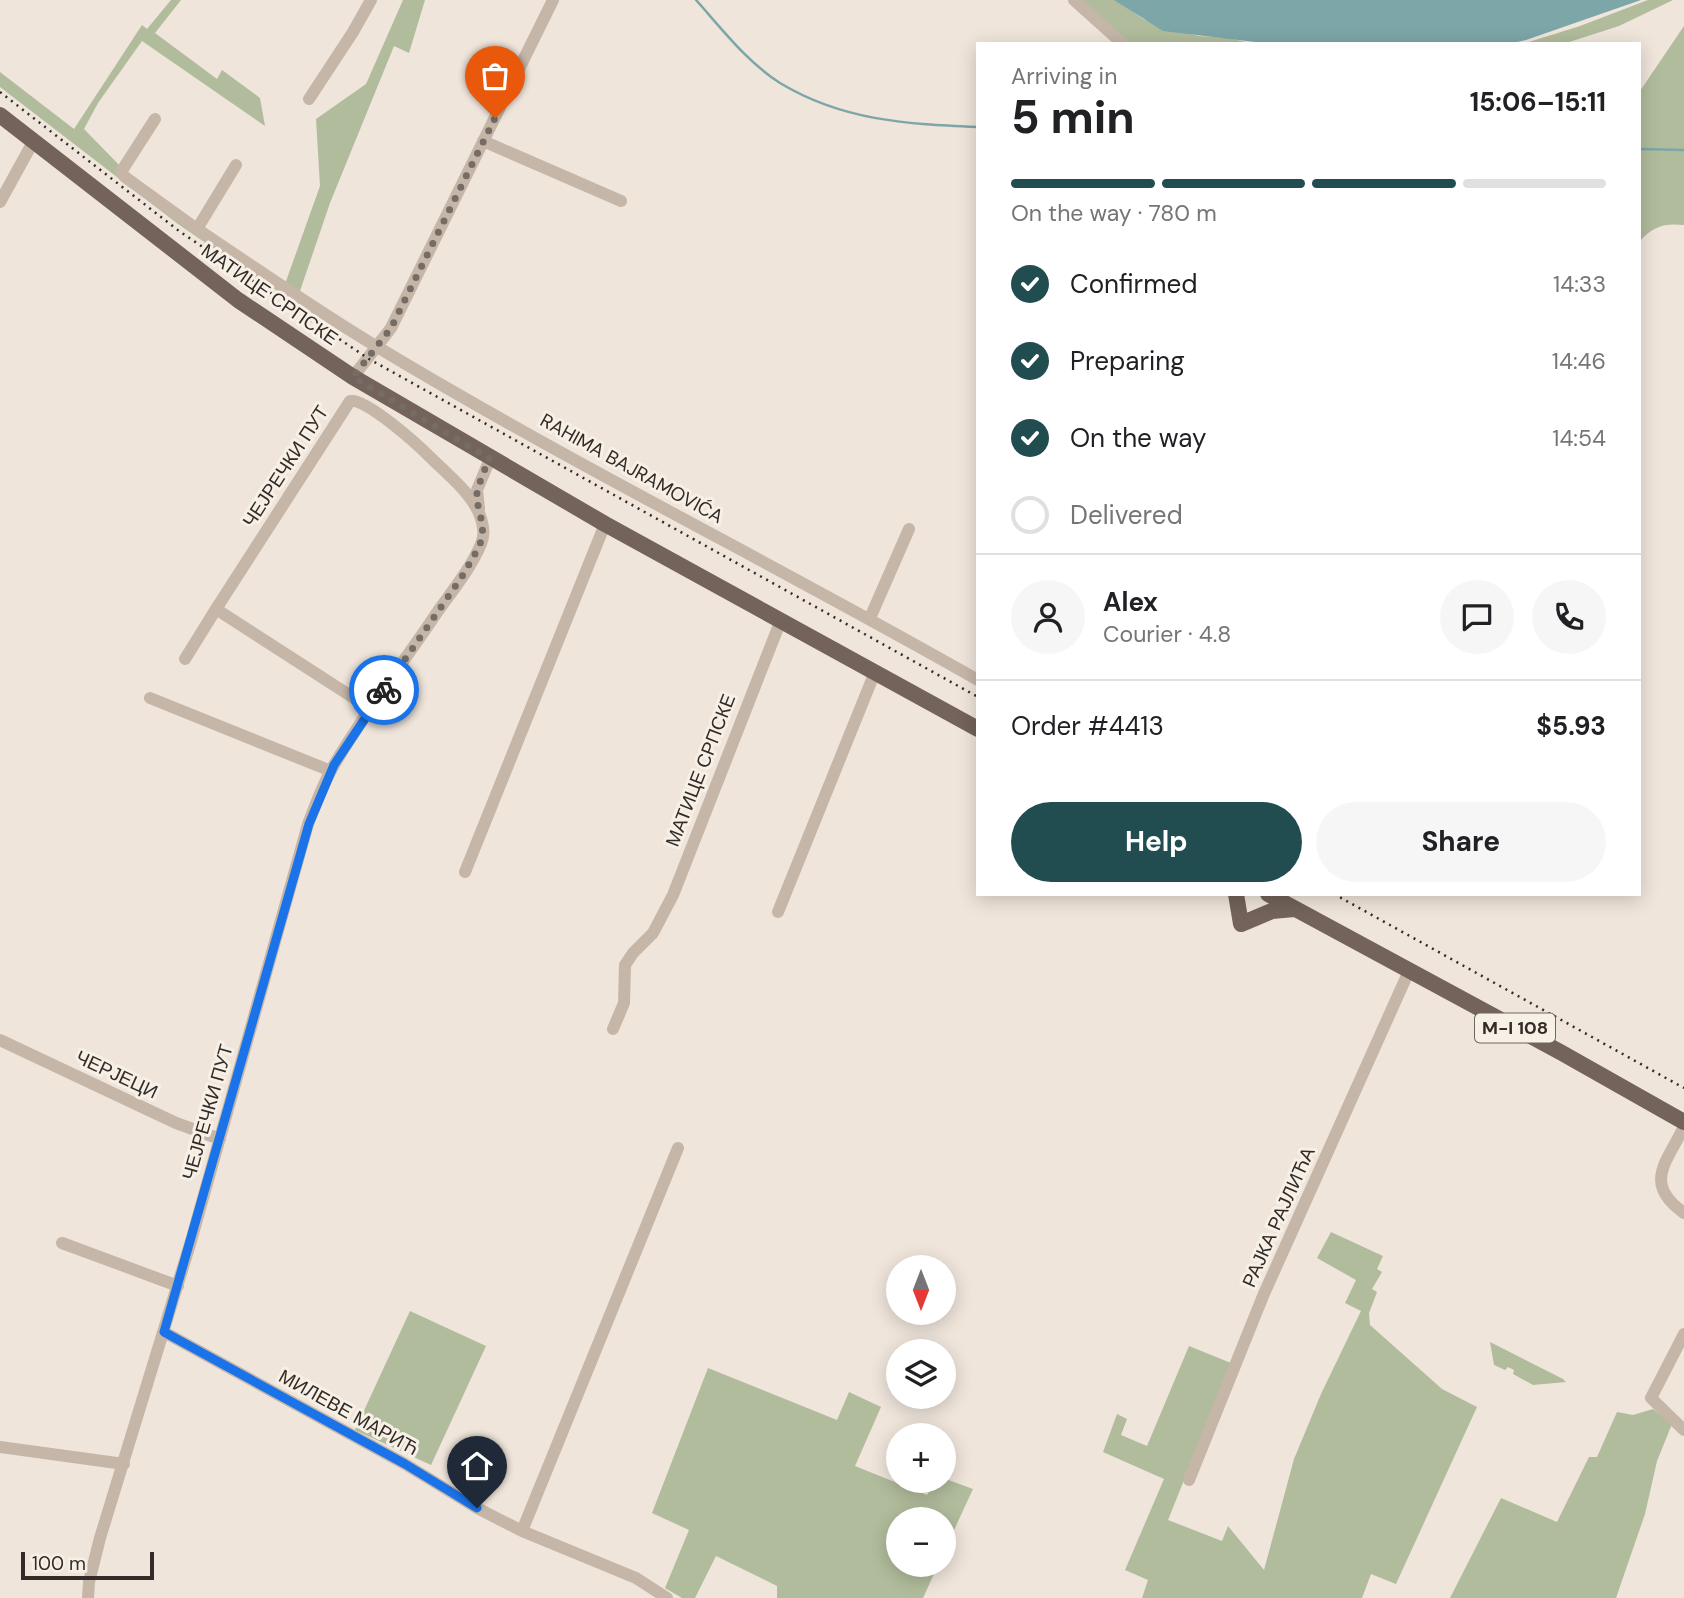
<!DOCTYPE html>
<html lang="en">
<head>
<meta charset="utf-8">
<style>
  :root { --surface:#fff; --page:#f6f6f6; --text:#202124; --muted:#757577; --line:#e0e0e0; --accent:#214c50 }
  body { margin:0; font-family:"DM Sans",sans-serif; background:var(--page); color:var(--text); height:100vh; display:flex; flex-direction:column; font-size:26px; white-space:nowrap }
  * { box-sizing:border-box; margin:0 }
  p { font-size:23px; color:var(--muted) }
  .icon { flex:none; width:38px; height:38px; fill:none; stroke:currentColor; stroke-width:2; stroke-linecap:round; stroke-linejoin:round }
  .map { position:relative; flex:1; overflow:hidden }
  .sheet { position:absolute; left:976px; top:42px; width:665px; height:854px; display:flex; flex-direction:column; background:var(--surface); border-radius:0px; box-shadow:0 4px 18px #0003 }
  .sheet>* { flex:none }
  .needle { width:46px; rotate:180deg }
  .fabs { position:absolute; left:886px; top:1255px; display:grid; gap:14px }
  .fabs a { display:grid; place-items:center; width:70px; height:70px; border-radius:50%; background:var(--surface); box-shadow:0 4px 18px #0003; font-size:35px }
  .scale { position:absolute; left:21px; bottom:18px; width:133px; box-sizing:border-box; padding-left:7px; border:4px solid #332b27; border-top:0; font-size:19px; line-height:24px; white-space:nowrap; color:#332b27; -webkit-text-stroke:5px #f7f0e6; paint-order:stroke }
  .pin { position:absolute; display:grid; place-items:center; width:60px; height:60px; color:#fff; margin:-72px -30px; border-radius:50% 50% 50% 0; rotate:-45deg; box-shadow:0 0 7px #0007 }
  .pin .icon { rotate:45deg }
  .courier { position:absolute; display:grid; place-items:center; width:70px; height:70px; margin:-35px; border:5px solid #1a73e8; border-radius:50%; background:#fff; color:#222; box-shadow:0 2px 9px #0007 }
  .summary em { font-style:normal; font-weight:700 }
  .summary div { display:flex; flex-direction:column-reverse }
  .summary { display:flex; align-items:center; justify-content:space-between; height:119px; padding:0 35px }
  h1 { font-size:46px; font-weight:700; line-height:52px }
  .bar { display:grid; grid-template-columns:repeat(4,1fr); gap:10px 7px; align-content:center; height:84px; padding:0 35px }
  .bar i { height:9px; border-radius:5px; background:var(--line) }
  .bar .on { background:var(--accent) }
  .bar p { grid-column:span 4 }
  .line { display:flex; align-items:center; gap:18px; padding:0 35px; border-top:2px solid var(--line) }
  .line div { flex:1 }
  .round { display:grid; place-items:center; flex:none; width:74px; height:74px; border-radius:37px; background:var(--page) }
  ol { padding:0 35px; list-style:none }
  li { display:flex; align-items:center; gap:21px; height:77px }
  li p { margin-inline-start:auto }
  li .icon { padding:7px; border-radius:50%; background:var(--accent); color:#fff; stroke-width:4 }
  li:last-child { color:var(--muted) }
  li i { width:38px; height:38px; border:4px solid var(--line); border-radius:50% }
  .action { display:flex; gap:14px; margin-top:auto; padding:14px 35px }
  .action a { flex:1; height:80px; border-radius:42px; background:var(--accent); color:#fff; font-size:28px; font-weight:700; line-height:80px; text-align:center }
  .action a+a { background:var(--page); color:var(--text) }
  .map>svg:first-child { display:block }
  .green { fill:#b1bc9c }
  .water { fill:#7da6a9 }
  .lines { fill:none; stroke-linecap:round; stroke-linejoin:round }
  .stream { stroke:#7da6a9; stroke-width:2.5 }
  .minor { stroke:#c5b6a8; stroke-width:12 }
  .major { stroke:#73635a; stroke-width:16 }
  .rail { stroke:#332b27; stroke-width:2.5; stroke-dasharray:2 5; stroke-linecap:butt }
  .done { stroke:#756c66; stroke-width:7; stroke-dasharray:0 12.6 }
  .route { stroke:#1a73e8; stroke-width:9 }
  .labels { text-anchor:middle; stroke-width:6; stroke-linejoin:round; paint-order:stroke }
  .shield { fill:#f7f0e6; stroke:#6e6660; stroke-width:2 }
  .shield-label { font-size:18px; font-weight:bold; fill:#332b27 }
  .street-label { font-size:19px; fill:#332b27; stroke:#f7f0e6 }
</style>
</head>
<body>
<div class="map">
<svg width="1684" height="1598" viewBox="0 0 1684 1598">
  <rect width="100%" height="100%" fill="#efe5db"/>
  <path class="green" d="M 171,0 L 181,0 L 155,33 L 217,79 L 222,70 L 260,98 L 265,126 L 142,41 L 98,103 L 84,129 L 124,170 L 366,347 L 251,274 L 178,224 L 0,87 L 0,72 L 74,129 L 142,25 L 147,29 Z
    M 403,0 L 425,0 L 409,53 L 394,46 L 330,203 L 300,291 L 285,284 L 320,186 L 316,119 L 366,84 Z
    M 1079,0 L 1116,0 L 1143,19 L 1163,28 L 1199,36 L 1229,38 L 1254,44 L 1126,44 Z
    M 1648,0 L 1673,0 L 1619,26 L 1563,44 L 1522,44 L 1580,26 Z
    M 1684,26 L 1684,225 C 1665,223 1653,226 1640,241 L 1640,91 Z
    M 1331,1232 L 1383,1256 L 1377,1269 L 1382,1272 L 1372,1289 L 1377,1292 L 1369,1313 L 1370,1325 L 1442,1389 L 1477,1407 L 1396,1584 L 1371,1574 L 1362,1598 L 1142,1598 L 1148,1580 L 1125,1570 L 1164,1479 L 1103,1452 L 1117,1414 L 1127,1419 L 1121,1435 L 1147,1446 L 1189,1346 L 1231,1363 L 1168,1520 L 1222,1541 L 1228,1526 L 1264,1570 L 1294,1459 L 1321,1394 L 1361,1311 L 1345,1303 L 1356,1280 L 1317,1258 Z
    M 410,1311 L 486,1346 L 431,1465 L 355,1430 Z
    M 1490,1342 L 1563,1379 L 1566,1382 L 1533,1385 L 1513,1374 L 1514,1370 L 1508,1367 L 1505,1370 L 1494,1365 Z
    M 708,1368 L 837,1420 L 849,1392 L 881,1407 L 855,1466 L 927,1495 L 936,1481 L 943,1480 L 943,1478 L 973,1489 L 943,1554 L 943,1519 L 898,1519 L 898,1564 L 938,1565 L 923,1598 L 777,1598 L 777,1586 L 716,1556 L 695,1598 L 682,1598 L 665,1588 L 689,1530 L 652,1513 Z
    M 1653,1409 L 1672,1424 L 1657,1461 L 1645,1514 L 1616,1598 L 1450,1598 L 1501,1498 L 1557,1522 L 1589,1457 L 1597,1457 L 1617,1412 L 1633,1415 Z"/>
  <path class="water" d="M 1114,0 L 1641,0 L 1526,40 L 1508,44 L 1272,44 L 1163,31 Z"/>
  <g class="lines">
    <path class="stream" d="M 696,0 C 722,29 747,62 780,83 C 843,121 907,124 978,127
      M 1640,149 L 1684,150"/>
    <path class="minor" d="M 1074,0 L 1123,44
      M 309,99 L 353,32 L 371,0
      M 155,119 L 121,172 L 125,177 L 197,229
      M 483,141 L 621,201
      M 236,165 L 197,229 C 257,269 317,311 379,348 C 575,466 780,567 978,680
      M 0,202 L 33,142
      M 353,377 L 391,328 L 553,0
      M 479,509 L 477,490 L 490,459
      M 870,618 L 909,529
      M 185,659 L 216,609
      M 150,698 L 331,771
      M 465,872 L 605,524
      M 778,912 L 875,672
      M 613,1029 L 624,1003 L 625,965 L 633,953 L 653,933 L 673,895 L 781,620
      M 0,1040 L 176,1123 L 220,1139
      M 1684,1127 C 1666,1163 1643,1184 1684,1213
      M 62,1243 L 178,1286
      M 164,1332 L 405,1464 L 477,1508 L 522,1531 L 636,1578 L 667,1598
      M 1684,1334 L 1651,1398 L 1684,1430
      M 0,1447 L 124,1464
      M 1189,1480 L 1263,1296 L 1409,971
      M 522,1531 L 678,1148
      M 88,1598 L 89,1582 L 100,1538 L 191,1241 L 308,824 C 316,804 323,783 334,765 C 365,712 404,662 438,611 C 453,590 471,568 481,544 C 483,539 484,533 483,528 C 480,499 450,477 430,457 C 415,442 373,405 354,401 L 350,401 L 216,609 L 371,709"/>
    <path class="major" d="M 0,115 L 238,300 L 353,377 L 605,524 L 978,729
      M 1236,894 L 1241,924 L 1272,911 L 1294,909
      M 1268,894 L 1562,1053 L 1684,1122"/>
    <path class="rail" d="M 0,92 L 179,231 L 369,359 L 978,697
      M 1334,894 L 1684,1088"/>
  </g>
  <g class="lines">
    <path class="done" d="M 384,690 L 463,575 L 480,545 L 483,527 L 476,497 L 482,475 L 490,459 L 353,377 L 391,328 L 495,118"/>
    <path class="route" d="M 384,690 L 334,765 L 309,824 L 164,1332 L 405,1464 L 477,1508"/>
  </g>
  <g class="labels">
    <rect class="shield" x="1475" y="1013.5" width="80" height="29" rx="5"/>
    <g class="shield-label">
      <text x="1515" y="1034">M-I 108</text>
    </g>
    <g class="street-label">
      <text transform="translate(270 294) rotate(35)" y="7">МАТИЦЕ СРПСКЕ</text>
      <text transform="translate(285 466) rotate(-57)" y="7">ЧЕЈРЕЧКИ ПУТ</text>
      <text transform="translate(632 468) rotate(29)" y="7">RAHIMA BAJRAMOVIĆA</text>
      <text transform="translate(700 770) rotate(-69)" y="7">МАТИЦЕ СРПСКЕ</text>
      <text transform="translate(117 1074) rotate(25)" y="7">ЧЕРЈЕЦИ</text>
      <text transform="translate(207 1112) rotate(-74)" y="7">ЧЕЈРЕЧКИ ПУТ</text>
      <text transform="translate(1278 1217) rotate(-66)" y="7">РАЈКА РАЈЛИЋА</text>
      <text transform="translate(349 1412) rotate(29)" y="7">МИЛЕВЕ МAРИЋ</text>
    </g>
  </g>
</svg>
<div class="fabs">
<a><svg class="needle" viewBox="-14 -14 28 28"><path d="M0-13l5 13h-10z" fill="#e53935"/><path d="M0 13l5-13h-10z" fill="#757577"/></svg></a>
<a><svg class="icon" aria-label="layers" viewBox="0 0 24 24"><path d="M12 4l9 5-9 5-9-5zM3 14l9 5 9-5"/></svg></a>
<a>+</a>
<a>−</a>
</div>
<div class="scale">100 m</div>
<div class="pin" style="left:495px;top:118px;background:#ea580c"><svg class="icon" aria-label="bag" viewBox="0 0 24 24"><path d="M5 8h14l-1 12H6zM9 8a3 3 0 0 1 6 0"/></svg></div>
<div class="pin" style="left:477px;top:1508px;background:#1f2937"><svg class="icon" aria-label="home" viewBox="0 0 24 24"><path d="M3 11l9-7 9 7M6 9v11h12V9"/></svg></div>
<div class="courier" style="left:384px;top:690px"><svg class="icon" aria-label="bike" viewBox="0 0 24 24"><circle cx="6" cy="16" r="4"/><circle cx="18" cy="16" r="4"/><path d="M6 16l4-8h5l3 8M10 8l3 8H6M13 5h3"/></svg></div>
<section class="sheet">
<div class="summary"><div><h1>5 min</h1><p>Arriving in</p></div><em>15:06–15:11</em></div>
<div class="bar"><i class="on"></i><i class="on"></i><i class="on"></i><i></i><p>On the way · 780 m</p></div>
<ol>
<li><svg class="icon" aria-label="check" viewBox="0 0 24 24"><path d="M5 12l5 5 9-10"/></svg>Confirmed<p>14:33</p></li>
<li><svg class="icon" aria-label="check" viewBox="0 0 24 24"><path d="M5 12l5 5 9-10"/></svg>Preparing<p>14:46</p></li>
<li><svg class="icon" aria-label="check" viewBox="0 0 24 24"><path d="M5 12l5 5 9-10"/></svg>On the way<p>14:54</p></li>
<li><i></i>Delivered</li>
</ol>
<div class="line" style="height:126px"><a class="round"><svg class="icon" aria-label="person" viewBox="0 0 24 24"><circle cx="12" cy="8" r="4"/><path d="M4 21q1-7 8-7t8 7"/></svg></a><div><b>Alex</b><p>Courier · 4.8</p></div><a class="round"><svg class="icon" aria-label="chat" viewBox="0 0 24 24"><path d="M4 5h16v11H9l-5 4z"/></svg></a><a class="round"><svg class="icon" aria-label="phone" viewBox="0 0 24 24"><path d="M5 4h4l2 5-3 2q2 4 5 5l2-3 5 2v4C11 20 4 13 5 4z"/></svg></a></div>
<div class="line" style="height:91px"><div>Order #4413</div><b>$5.93</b></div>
<div class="action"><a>Help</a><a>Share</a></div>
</section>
</div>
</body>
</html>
